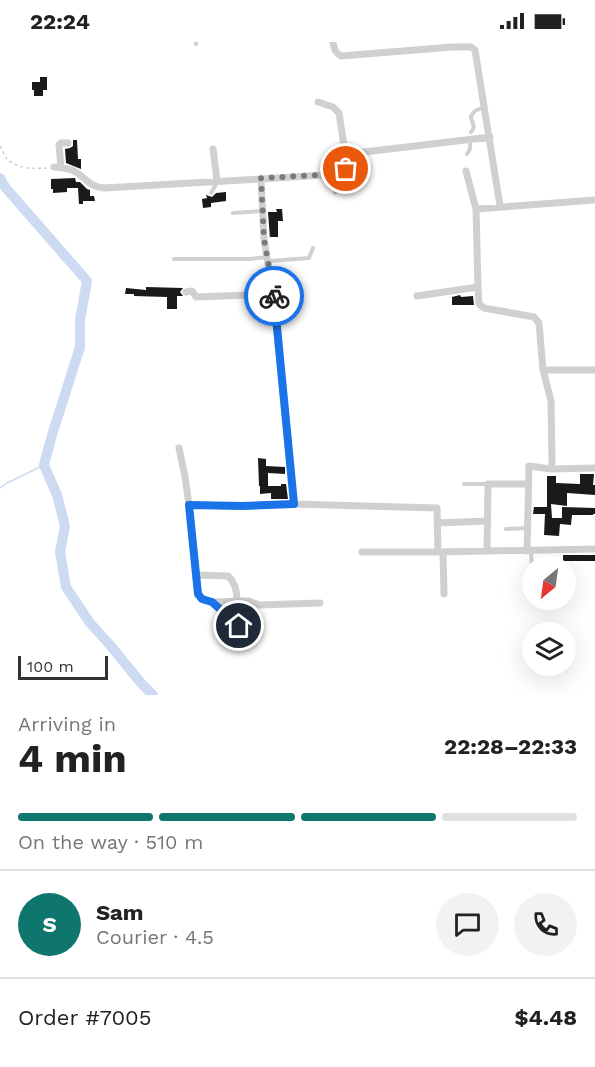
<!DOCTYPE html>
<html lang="en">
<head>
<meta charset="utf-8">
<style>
  :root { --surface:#fff; --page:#f2f2f2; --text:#222; --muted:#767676; --line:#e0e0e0; --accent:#0f766e }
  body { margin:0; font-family:"Work Sans",sans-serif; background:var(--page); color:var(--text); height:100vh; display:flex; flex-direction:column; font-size:22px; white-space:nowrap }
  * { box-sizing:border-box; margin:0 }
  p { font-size:20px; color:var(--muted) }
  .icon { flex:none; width:33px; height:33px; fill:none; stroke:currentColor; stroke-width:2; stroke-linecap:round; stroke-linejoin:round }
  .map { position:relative; height:653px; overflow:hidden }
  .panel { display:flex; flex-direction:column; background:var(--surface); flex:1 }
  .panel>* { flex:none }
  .needle { width:39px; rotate:209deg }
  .fabs { position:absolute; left:522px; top:514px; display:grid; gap:12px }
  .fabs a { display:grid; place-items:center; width:54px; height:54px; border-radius:50%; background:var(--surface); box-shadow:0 6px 24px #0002; font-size:30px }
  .scale { position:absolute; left:18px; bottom:15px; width:90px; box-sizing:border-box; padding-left:6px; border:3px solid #333; border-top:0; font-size:16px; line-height:21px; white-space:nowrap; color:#333; -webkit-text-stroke:4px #fff; paint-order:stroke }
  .pin { position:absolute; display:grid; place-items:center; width:51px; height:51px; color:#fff; margin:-26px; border:3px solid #fff; border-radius:50%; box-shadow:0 2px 6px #0007 }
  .courier { position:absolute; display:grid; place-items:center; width:60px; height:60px; margin:-30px; border:4px solid #1a73e8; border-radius:50%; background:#fff; color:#222; box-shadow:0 2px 8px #0007 }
  .head em { font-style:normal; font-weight:700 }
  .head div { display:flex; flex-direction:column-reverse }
  .head { display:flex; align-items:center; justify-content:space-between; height:102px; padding:0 18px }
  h1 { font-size:39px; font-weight:700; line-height:45px }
  .bar { display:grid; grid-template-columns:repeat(4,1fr); gap:9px 6px; align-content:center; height:72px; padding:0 18px }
  .bar i { height:8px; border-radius:4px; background:var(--line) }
  .bar .current { background:var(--accent) }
  .bar p { grid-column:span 4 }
  .line { display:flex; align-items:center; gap:15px; padding:0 18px; border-top:2px solid var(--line) }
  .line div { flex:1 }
  .round { display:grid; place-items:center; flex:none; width:63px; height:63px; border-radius:32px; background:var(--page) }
  .status { display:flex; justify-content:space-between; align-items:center; height:42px; padding:0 30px; background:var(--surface); direction:ltr }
  .status svg { height:16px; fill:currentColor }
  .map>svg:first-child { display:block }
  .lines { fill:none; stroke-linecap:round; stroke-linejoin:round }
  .stream { stroke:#ccdbf1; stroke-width:1.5 }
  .river { stroke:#ccdbf1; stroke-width:10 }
  .building { fill:#1a1a1a }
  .path { stroke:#d0d0d0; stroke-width:1.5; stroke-dasharray:3 3; stroke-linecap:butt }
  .lane { stroke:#d0d0d0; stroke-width:4 }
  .street { stroke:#d0d0d0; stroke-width:7 }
  .done { stroke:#7a7a7a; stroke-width:6; stroke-dasharray:0 10.8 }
  .route { stroke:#1a73e8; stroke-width:8 }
</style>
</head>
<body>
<div class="status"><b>22:24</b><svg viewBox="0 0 49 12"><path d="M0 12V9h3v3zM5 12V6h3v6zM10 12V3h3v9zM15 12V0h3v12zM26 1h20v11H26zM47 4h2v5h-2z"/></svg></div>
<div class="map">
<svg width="595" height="653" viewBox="0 0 595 653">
  <rect width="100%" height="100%" fill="#fff"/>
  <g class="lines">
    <path class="stream" d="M 0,446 L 7,441 L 44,423"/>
    <path class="river" d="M 0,136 L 5,145 L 87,239 L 80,278 L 80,305 L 52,393 L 44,423 L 57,453 L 65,484 L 60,510 L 66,545 L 90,581 L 110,603 L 141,641 L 153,653"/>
  </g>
  <path class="building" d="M 40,35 L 47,35 L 47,48 L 43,48 L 43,54 L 34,54 L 34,48 L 32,48 L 32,40 L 40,40 Z
    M 73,98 L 77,98 L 78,117 L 81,117 L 81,127 L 66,121 L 65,107 L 70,106 L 73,104 Z
    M 75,136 L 76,140 L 80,140 L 87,147 L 90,148 L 90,154 L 94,154 L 95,159 L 83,159 L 83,162 L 79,162 L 78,146 L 67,146 L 67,150 L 53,151 L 53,147 L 51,147 L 51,137 Z
    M 226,150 L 226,159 L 211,161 L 211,165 L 203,166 L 202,157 L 207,156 L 206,153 L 212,155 L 216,151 Z
    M 276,167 L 282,167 L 283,179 L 278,179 L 278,195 L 270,195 L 270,197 L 268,170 L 277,170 Z
    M 146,245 L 183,246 L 180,250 L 183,254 L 177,254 L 177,267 L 167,267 L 167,255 L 134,254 L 134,252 L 125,252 L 126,246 L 146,248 Z
    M 460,253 L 461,255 L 473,254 L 474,263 L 452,263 L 452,255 Z
    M 258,416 L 266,417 L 266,424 L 285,425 L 285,432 L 268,431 L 268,444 L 281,444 L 281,442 L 286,442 L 288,457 L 271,457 L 271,451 L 260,452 L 260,444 L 259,444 Z
    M 580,432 L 594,432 L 593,443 L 595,443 L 595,453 L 567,451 L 567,464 L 551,462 L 552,476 L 562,476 L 562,465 L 595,466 L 595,472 L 593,472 L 593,473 L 572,473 L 571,483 L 560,482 L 559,494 L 544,493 L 545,472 L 533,472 L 534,465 L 547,465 L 547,434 L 556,434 L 556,441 L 580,442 Z
    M 563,513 L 595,513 L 595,519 L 563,519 Z"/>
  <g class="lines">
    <path class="path" d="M 0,104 C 3,108 4,114 7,117 C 17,127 34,127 47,126"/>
    <path class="lane" d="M 196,0 L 196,2
      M 471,90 C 477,84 471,81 471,74 L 475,69 L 484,65
      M 467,112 L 470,107 L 470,98
      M 335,133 L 335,151
      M 211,151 L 218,139
      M 233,171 L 262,169
      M 174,217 L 250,217 L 267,215
      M 269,219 L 309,216 L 313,206
      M 464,442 L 487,442
      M 506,487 L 527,486
      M 531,509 L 532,529
      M 213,560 L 239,584"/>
    <path class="street" d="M 333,0 C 334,7 335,10 341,14 L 452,5 L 471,5 L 475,8 L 500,164
      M 318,60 L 333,65 L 339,71 L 345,110 L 352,115
      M 213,107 L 217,139
      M 54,125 C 61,126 67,126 74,129 C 87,136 87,144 104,146 L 261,137
      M 61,126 L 59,103 L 61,101 L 68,101
      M 466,129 L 476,167
      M 186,250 L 192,249 L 196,255 L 273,252
      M 417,254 L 478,245
      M 543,328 L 539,281 L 534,275 L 484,266 L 479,262 L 478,245 L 476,167 L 595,158
      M 179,406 L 185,435 L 189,463
      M 551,427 L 595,426
      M 294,462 L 273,252 L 264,197 L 261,137 L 340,132 C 348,127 349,117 356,111 L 490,95
      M 437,481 L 487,479
      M 487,509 L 488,442 L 528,442
      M 527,509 L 529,424 L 551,427 L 552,420 L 551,359 L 543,328 L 595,328
      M 362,510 L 438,510
      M 443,510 L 444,552
      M 196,533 L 228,534 C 235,540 237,550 237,559
      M 320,561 L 259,563 L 249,559 L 212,560 L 202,557 L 198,552 L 189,463 L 243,464 L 294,462 L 437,466 L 438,510 L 595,507"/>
  </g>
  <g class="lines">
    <path class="done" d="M 274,254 L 264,197 L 261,136 L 340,132 L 346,127"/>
    <path class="route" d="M 239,584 L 212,560 L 202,557 L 198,552 L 189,463 L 243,464 L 294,462 L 274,254"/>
  </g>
</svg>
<div class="fabs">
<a><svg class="needle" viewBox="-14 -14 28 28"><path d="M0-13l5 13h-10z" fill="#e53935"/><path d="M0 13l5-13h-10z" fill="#767676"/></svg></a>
<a><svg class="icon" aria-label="layers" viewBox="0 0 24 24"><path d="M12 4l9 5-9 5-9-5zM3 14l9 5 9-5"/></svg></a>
</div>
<div class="scale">100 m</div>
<div class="pin" style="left:346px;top:127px;background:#ea580c"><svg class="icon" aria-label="bag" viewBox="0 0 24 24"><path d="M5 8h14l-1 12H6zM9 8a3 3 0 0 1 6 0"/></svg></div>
<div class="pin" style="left:239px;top:584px;background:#1f2937"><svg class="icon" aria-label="home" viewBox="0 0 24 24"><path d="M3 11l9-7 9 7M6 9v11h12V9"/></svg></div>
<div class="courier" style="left:274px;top:254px"><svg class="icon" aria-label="bike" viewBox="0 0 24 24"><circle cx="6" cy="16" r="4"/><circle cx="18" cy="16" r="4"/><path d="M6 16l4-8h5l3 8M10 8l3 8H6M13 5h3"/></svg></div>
</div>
<section class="panel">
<div class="head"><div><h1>4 min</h1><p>Arriving in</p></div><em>22:28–22:33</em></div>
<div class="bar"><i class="current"></i><i class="current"></i><i class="current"></i><i></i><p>On the way · 510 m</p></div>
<div class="line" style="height:108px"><b class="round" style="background:var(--accent);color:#fff">S</b><div><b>Sam</b><p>Courier · 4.5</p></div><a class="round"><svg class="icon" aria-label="chat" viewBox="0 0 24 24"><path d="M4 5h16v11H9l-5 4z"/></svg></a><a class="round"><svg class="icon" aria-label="phone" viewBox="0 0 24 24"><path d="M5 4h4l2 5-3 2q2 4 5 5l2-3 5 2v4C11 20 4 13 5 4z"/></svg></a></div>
<div class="line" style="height:78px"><div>Order #7005</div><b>$4.48</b></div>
</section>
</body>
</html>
